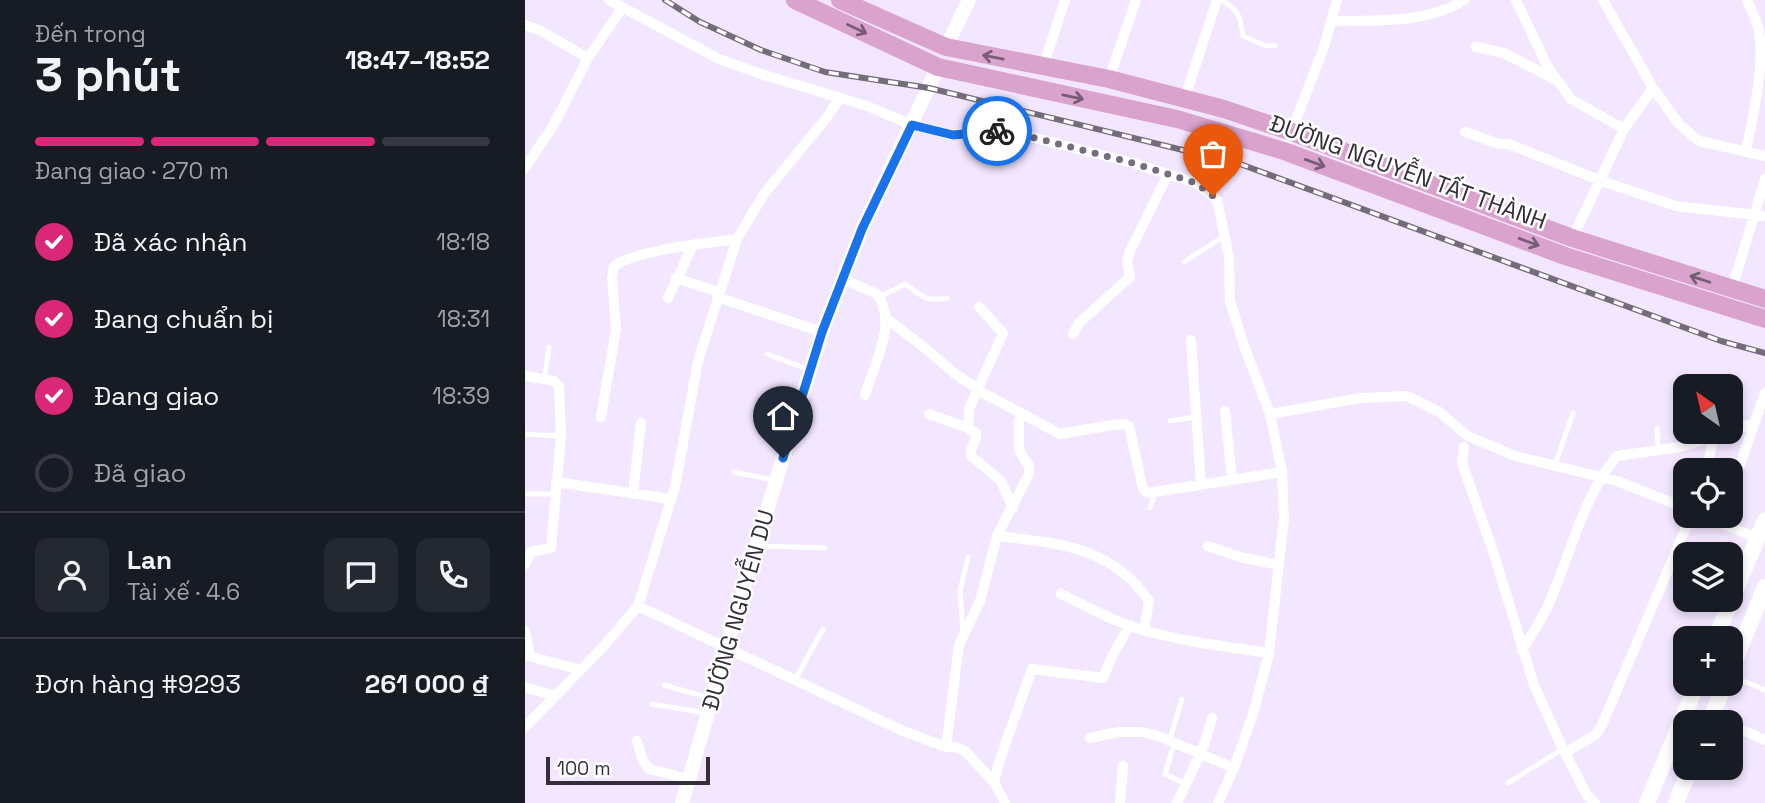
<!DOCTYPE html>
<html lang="vi">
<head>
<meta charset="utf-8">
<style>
  :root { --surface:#171b24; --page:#242831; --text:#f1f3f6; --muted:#9ea1a6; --line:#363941; --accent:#db2777 }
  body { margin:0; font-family:"Space Grotesk",sans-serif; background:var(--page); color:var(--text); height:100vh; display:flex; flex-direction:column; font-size:26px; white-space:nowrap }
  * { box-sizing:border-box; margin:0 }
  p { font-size:23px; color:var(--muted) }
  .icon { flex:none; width:38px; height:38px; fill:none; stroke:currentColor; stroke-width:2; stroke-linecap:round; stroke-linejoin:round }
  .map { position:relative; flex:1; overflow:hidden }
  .drawer { display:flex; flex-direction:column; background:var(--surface); width:525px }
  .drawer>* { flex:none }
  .needle { width:46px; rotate:326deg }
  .buttons { position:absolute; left:1148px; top:374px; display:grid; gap:14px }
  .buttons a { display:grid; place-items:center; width:70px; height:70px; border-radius:14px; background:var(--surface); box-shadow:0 4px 10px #0003; font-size:35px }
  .scale { position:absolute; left:21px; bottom:18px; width:164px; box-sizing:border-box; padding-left:7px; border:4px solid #332e38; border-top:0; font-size:19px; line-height:24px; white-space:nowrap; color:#332e38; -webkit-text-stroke:5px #fff; paint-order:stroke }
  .pin { position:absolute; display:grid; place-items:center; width:60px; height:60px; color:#fff; margin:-72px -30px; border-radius:50% 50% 50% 0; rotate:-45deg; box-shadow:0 0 7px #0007 }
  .pin .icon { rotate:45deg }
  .courier { position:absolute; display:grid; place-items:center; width:70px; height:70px; margin:-35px; border:5px solid #1a73e8; border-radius:50%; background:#fff; color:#222; box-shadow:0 2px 9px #0007 }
  .head em { font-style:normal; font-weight:700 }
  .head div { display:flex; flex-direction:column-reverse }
  .head { display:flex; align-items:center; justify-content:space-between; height:119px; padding:0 35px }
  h1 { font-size:46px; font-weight:700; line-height:52px }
  .bar { display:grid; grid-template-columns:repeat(4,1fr); gap:10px 7px; align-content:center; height:84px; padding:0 35px }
  .bar i { height:9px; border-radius:5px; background:var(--line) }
  .bar .current { background:var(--accent) }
  .bar p { grid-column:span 4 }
  .line { display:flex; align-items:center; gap:18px; padding:0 35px; border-top:2px solid var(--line) }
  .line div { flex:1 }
  .round { display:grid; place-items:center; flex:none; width:74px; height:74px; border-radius:14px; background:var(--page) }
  ol { padding:0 35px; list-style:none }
  li { display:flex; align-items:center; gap:21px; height:77px }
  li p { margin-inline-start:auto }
  li .icon { padding:7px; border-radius:50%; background:var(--accent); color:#fff; stroke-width:4 }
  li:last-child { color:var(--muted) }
  li i { width:38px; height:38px; border:4px solid var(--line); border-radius:50% }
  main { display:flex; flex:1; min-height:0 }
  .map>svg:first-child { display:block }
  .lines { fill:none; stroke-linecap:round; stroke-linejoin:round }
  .service { stroke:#fff; stroke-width:5 }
  .minor { stroke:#fff; stroke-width:10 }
  .tertiary { stroke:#fff; stroke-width:14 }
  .secondary { stroke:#fff; stroke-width:16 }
  .primary { stroke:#daa3cd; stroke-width:18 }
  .rail-casing { stroke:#746c7b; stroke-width:6 }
  .rail { stroke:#fff; stroke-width:3.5; stroke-dasharray:10; stroke-linecap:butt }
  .oneway { stroke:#765d74 }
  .done { stroke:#766e7e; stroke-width:7; stroke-dasharray:0 12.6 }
  .route { stroke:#1a73e8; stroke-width:9 }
  .labels { text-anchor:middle; stroke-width:5; stroke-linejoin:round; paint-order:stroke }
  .street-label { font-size:23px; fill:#332e38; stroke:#fff }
</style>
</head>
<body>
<main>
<section class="drawer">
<div class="head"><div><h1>3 phút</h1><p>Đến trong</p></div><em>18:47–18:52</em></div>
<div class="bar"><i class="current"></i><i class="current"></i><i class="current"></i><i></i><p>Đang giao · 270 m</p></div>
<ol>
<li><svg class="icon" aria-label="check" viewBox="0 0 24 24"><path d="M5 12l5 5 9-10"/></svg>Đã xác nhận<p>18:18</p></li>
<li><svg class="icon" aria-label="check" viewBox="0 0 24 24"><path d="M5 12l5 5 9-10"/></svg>Đang chuẩn bị<p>18:31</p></li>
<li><svg class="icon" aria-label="check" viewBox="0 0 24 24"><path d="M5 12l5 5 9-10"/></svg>Đang giao<p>18:39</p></li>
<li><i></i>Đã giao</li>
</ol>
<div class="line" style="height:126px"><a class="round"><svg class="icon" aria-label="person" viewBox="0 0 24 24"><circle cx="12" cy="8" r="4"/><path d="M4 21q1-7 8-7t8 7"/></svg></a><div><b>Lan</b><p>Tài xế · 4.6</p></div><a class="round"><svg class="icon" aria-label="chat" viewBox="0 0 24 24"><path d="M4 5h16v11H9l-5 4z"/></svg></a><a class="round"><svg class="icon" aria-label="phone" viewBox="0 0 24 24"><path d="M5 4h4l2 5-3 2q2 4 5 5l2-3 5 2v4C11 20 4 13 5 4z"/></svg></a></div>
<div class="line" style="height:91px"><div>Đơn hàng #9293</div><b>261 000 ₫</b></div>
</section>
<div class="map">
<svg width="1240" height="803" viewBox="0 0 1240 803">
  <rect width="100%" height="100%" fill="#f3e6ff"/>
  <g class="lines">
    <path class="service" d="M 696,0 C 715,10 715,17 718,36 L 739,45 L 750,46
      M 659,262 L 701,235
      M 355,297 L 380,284 C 398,296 399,302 422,298
      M 242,354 L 285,370
      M 19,380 L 24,347
      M 645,421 L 670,417
      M 1132,428 L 1133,451
      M 0,434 L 36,436
      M 1030,465 L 1048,413
      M 209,472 L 248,480
      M 0,494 L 30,494
      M 625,508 L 630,492
      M 234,546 L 300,548
      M 438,633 L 435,591 L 443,557
      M 1206,676 L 1240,690
      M 270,680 L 298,629
      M 139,685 L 184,698
      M 127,704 L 180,713
      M 644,742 L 657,699
      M 649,744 L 640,774 L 661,784
      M 983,783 L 1038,749"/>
    <path class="minor" d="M 84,0 L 194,59 L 236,74 L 342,106 L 387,125 L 427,135 L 462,131 L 487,132 L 608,163 L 671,183 L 692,200 L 704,257 L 705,301 L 719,346 L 745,414 L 757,472 L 759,518 L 744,653 L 729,711 L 709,768 L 693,803
      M 991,0 L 1022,66 L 1046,99 L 1099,129
      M 808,21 C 852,20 900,24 940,0
      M 0,25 L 16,31 L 63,58
      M 951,47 L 979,53 L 1029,79
      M 518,67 L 540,0
      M 584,79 L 611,0
      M 1128,88 L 1154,124 L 1174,141 L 1240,156
      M 660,97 L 692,0
      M 940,132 L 974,144 L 984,144 L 1074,180 L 1151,206 L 1240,216
      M 759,151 L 799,47 L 812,0
      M 1221,151 C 1228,116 1240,65 1234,31 C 1232,20 1226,10 1222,0
      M 0,168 L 28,126 L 63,58 L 97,8
      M 1045,243 L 1099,129 L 1128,88 L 1078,0
      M 150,278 L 194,292
      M 318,279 L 352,294 C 373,323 349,364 340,395
      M 1207,289 L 1240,179
      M 192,297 L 297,332
      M 143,298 L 168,245
      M 454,307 L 478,333 L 444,409 L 443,428 L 451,433 C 453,441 444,447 446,456 L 476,481 L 488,508
      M 361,318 L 400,348 L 429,373 L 460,394 L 535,434 L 587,425 L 599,424 L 604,426 L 617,485 L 619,490 L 623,493 L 757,472
      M 548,334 L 554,323 L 605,277 L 602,261 L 605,251 L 643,174
      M 666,340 L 676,484
      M 0,376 L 29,381 L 34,386 L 36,436 L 26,548 L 6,552 L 0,564
      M 700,411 L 707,479
      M 404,414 L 443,428
      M 745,414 L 835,398 L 882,396 L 913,411 L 943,436 L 990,456 L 1092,481 L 1160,508
      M 76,417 L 91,329 L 87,278 L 89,266 C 111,250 183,243 212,239
      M 1206,431 L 1229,423
      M 939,447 L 937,463 L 968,551 L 1009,685 L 1038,749 L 1062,795 L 1070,803
      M 1182,471 L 1188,438
      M 31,482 L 146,499
      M 1206,491 L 1240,393
      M 108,493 L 116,423
      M 1179,516 L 1232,538
      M 472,536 C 532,543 586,546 624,601 L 619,630
      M 683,546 L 715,557 L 754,565
      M 536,594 C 563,607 591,623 621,631 C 661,642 703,647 744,653
      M 113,606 L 378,731 L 421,747 L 431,747 L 441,752 L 469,782 L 480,803
      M 0,631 L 5,656
      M 997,650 C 1007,635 1017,619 1024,603 C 1046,554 1057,498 1092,456 L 1155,447 L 1204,432
      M 0,655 L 56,670
      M 0,687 L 30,696
      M 1206,725 L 1240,740
      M 0,727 L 77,648 L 113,606 L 150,487 L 173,361 L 212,239 L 239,194 L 302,117 L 314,99
      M 565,738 L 593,732 L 617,732 L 636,737 L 709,768
      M 112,741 L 118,761 L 124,769 L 164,779
      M 421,747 L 434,645 L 455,601 L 472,536 L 504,474 L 504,466 L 494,450 L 494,420
      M 1040,753 L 1070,735 L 1076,727 L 1166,516
      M 469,782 L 476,756 L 507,669 L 578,678 L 588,654 L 605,625
      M 595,803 L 598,766
      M 652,803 L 678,748 L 687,718"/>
    <path class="tertiary" d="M 421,47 L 444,0
      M 157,803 L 231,546 L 297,332 L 337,229 L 413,67"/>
    <path class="secondary" d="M 1190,639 L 1240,520
      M 1206,670 L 1240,587
      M 1184,723 L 1200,684
      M 1122,803 L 1172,684
      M 1151,803 L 1165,768"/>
    <path class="primary" d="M 270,0 L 413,67 L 652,119 L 759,151 L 1040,256 L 1240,319
      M 315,0 L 421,47 L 584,79 L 699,109 L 767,132 L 1047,238 L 1240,299"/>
    <g class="rail-casing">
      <path id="rail" d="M 140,0 L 175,22 L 236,50 L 300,72 L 404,88 L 715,164 L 1196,341 L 1240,353"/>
    </g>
    <use href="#rail" class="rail"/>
  </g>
  <defs><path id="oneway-shaft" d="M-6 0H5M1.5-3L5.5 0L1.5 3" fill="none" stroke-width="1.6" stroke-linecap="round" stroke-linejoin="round" transform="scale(1.75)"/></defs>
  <g class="oneway">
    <use href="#oneway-shaft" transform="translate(332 29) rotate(25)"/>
    <use href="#oneway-shaft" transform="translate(468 57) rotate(-169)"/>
    <use href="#oneway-shaft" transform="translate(548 97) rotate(12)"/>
    <use href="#oneway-shaft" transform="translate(790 163) rotate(20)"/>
    <use href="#oneway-shaft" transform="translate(1004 242) rotate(20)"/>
    <use href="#oneway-shaft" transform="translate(1175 279) rotate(-162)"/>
  </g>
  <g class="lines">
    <path class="done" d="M 472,131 L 487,132 L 608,163 L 671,183 L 688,196"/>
    <path class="route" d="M 258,458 L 297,332 L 337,229 L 387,125 L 428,135 L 472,131"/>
  </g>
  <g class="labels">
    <g class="street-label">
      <text transform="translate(883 172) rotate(20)" y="8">ĐƯỜNG NGUYỄN TẤT THÀNH</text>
      <text transform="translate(213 610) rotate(-74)" y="8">ĐƯỜNG NGUYỄN DU</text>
    </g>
  </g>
</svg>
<div class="buttons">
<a><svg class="needle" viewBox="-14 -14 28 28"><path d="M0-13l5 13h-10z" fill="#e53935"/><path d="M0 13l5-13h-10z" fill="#9ea1a6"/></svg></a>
<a><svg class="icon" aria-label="locate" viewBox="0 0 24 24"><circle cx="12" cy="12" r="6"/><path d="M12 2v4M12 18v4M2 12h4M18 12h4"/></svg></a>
<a><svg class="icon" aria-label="layers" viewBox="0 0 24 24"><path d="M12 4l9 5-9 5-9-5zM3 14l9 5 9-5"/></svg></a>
<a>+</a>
<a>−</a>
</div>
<div class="scale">100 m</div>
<div class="pin" style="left:688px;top:196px;background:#ea580c"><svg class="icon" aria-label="bag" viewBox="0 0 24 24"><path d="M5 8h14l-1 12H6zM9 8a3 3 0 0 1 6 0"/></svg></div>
<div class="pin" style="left:258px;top:458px;background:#1f2937"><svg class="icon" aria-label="home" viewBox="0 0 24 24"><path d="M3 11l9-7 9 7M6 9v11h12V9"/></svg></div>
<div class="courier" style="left:472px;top:131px"><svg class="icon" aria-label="bike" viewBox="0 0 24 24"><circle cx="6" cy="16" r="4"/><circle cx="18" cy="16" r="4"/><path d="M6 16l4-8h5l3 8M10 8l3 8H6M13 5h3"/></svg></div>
</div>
</main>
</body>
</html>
